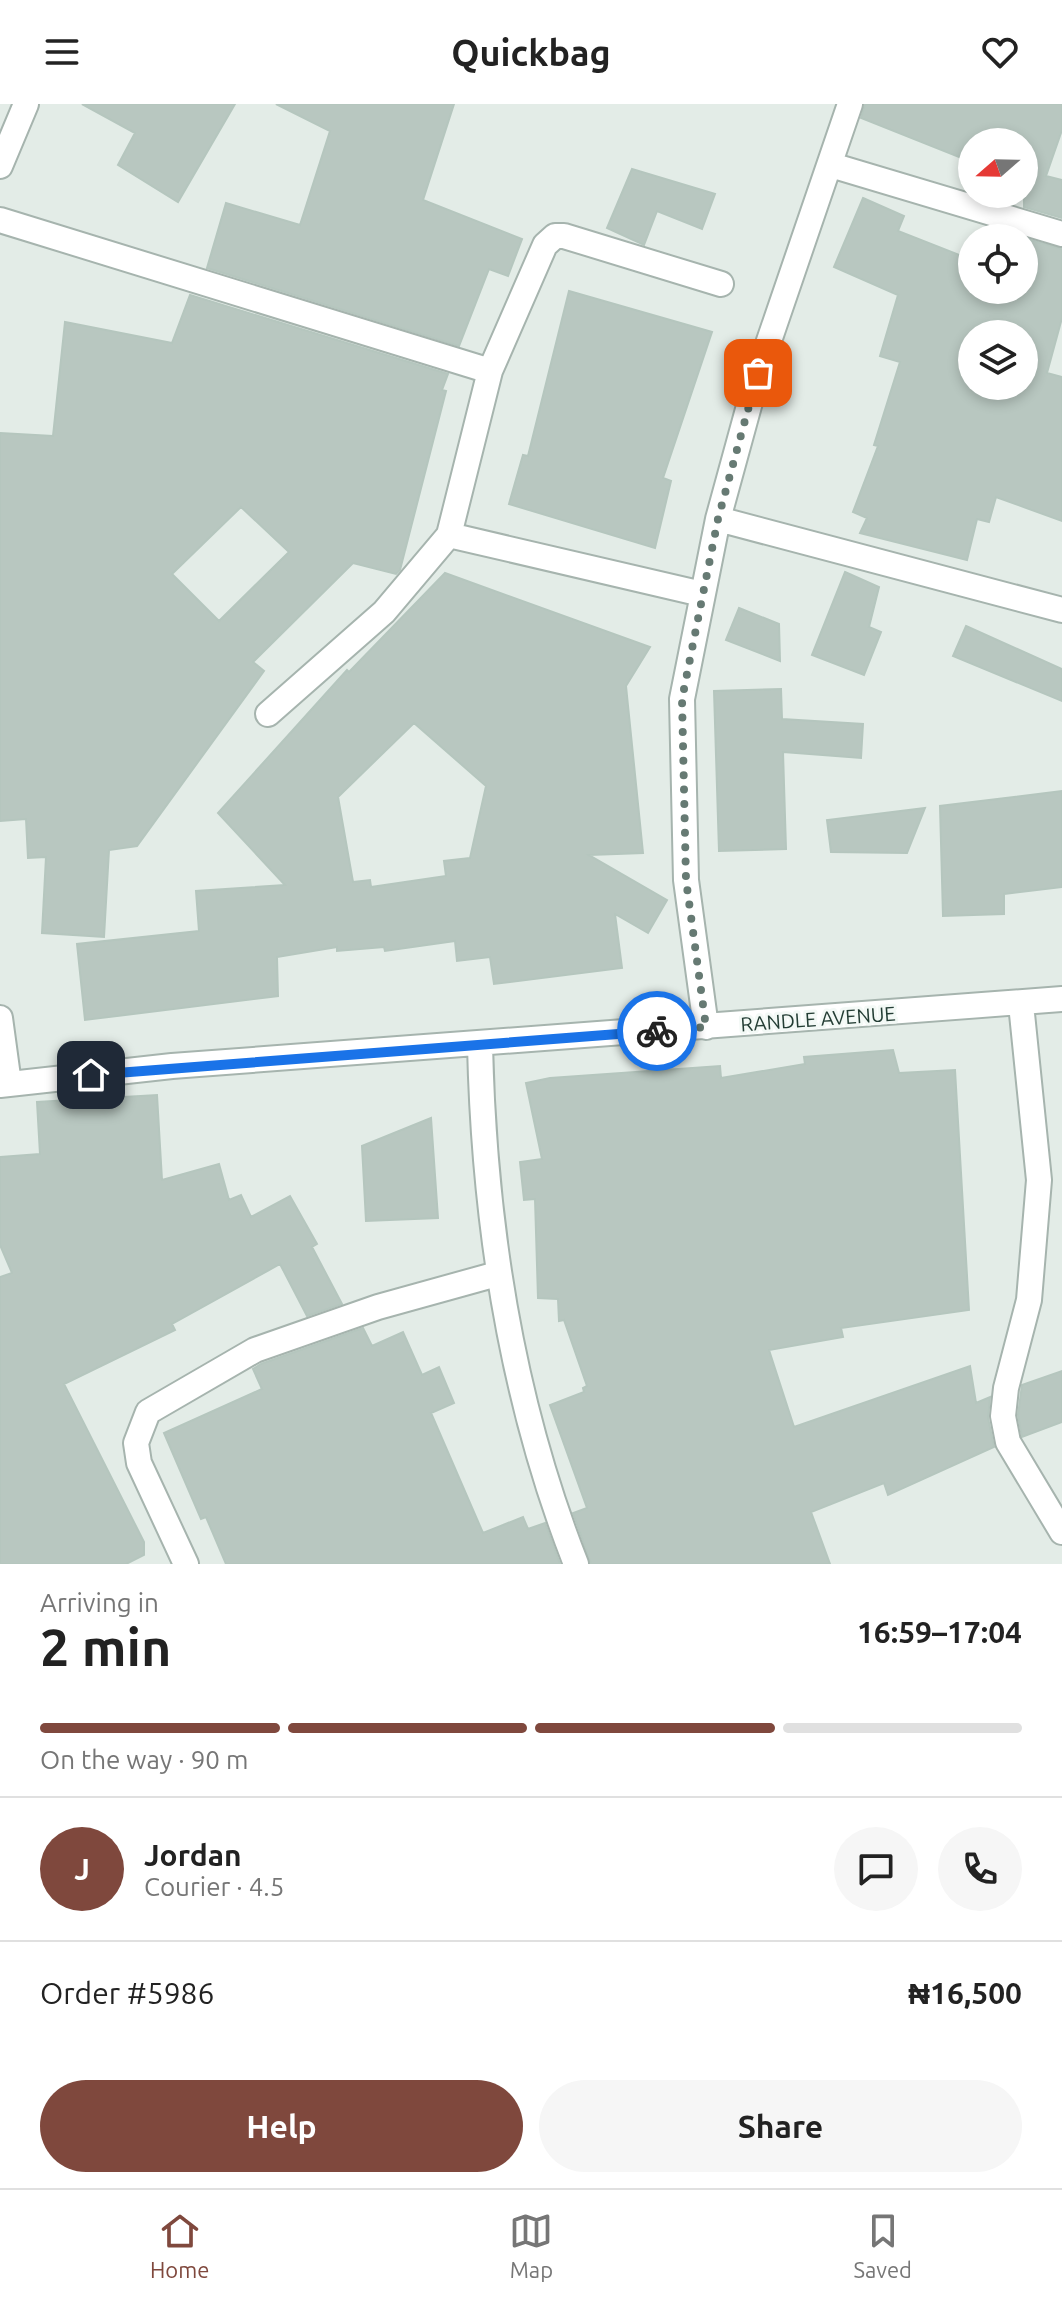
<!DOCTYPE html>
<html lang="en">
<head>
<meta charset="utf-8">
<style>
  :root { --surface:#fff; --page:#f6f6f6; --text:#222; --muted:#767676; --line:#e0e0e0; --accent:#7f483d }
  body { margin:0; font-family:Ubuntu,sans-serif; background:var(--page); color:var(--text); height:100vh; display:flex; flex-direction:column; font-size:30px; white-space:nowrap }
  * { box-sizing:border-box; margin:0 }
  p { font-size:26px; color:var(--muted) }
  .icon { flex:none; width:44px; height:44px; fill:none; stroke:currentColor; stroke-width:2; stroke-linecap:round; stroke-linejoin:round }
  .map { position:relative; height:1460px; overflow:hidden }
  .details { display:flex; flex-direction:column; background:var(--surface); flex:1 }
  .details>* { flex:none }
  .needle { width:52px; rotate:250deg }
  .tools { position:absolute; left:958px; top:24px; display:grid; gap:16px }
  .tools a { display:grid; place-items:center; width:80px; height:80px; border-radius:50%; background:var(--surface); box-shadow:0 4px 12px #0003; font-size:40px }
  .pin { position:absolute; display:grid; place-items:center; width:68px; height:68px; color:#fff; margin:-34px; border-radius:16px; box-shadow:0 4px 12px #0006 }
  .courier { position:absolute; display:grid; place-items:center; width:80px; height:80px; margin:-40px; border:6px solid #1a73e8; border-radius:50%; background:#fff; color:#222; box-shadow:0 2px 10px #0007 }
  .summary em { font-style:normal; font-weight:700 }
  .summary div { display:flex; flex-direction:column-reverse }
  .summary { display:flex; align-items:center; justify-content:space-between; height:136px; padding:0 40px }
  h1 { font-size:52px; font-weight:700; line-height:60px }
  .bar { display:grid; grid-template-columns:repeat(4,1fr); gap:12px 8px; align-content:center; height:96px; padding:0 40px }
  .bar i { height:10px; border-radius:6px; background:var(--line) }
  .bar .current { background:var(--accent) }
  .bar p { grid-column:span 4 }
  .line { display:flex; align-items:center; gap:20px; padding:0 40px; border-top:2px solid var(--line) }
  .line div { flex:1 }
  .round { display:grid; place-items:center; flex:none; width:84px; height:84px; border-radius:42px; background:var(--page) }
  .cta { display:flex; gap:16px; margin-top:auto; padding:16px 40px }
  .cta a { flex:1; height:92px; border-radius:48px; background:var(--accent); color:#fff; font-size:32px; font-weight:700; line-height:92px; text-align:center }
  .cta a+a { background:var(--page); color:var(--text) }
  header { display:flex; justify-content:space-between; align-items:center; height:104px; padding:0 40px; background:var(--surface); font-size:36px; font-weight:700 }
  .dock { display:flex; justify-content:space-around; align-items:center; height:112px; border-top:2px solid var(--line); background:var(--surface); font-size:22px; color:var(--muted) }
  .dock a { display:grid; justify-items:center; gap:4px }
  .dock .current { color:var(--accent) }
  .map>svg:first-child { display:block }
  .building { fill:#b8c7c0; stroke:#b5c6be; stroke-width:2; fill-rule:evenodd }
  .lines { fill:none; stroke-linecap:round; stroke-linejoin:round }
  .minor-casing { stroke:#a6b4ae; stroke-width:28 }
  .minor { stroke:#fff; stroke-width:24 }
  .done { stroke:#667a73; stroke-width:8; stroke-dasharray:0 14.4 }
  .route { stroke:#1a73e8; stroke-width:10 }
  .labels { text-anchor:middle; stroke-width:6; stroke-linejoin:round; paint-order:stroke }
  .street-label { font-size:20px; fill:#233d34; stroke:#f3f9f6 }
</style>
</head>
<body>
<header><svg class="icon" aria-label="menu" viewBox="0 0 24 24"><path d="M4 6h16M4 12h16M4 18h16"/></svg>Quickbag<svg class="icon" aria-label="heart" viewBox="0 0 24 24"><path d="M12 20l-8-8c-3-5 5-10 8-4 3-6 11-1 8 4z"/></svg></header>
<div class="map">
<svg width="1062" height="1460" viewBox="0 0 1062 1460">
  <rect width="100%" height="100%" fill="#e3ece7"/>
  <path class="building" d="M 82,0 L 235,0 L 178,98 L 118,61 L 135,29 Z
    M 276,0 L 454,0 L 423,96 L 522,135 L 508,172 L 489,165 L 459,242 L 207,164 L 226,99 L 300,121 L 330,27 Z
    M 865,0 L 1062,0 L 1062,26 L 1046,72 L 1062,76 L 1062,114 L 1024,103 L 1024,38 L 971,38 L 964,55 L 861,14 Z
    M 632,65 L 715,90 L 702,125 L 657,107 L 644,141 L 607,124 Z
    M 863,94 L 904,112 L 898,127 L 972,156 L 972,186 L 1024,186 L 1024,134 L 1062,145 L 1062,214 L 1047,269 L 1062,273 L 1062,417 L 996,393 L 989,418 L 977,415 L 967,456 L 860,429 L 867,414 L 853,408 L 878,342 L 874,341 L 900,258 L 880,252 L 898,191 L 834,163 ZM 972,230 L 1024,230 L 1024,282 L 972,282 Z
    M 994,126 L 1006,129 L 1023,134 L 992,134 Z
    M 569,187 L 712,228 L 663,374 L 671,377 L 655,444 L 509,400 L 523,351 L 528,352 Z
    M 190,191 L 448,270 L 442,286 L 446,287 L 400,466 L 396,470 L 353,459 L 253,558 L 264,567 L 137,742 L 109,746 L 104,833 L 42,829 L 46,753 L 28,754 L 26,715 L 0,717 L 0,329 L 53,332 L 65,218 L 172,239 ZM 241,403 L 289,448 L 219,517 L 172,470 Z
    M 845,468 L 879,483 L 869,523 L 881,528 L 864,571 L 812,551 Z
    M 445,469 L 650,543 L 626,582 L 643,749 L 589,751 L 667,796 L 648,829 L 615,810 L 622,864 L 494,880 L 490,853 L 457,857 L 455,837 L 385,847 L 384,843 L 337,847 L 337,843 L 277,853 L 278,892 L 85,916 L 77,840 L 199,827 L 196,787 L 285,781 L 218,709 L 347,566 L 349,568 ZM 414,619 L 486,682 L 470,754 L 444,757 L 446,772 L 371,783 L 370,776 L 353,778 L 338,693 Z
    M 739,504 L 779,520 L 780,557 L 726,536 Z
    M 966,522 L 1062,565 L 1062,597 L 953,552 Z
    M 781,585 L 782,615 L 863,620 L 861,654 L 783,648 L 786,745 L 719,747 L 714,587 Z
    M 1062,687 L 1062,783 L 1004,790 L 1004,810 L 943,812 L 940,702 Z
    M 925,704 L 907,749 L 831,748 L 827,716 Z
    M 893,946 L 899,969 L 955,966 L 969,1206 L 841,1224 L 843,1233 L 769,1246 L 794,1323 L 970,1262 L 976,1299 L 990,1293 L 988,1314 L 994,1343 L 888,1391 L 884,1379 L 811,1408 L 830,1460 L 591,1460 L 573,1409 L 587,1404 L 550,1301 L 584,1288 L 583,1284 L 587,1282 L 564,1216 L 559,1217 L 558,1195 L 538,1194 L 535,1095 L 524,1096 L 520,1058 L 542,1055 L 526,979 L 550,974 L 720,962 L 721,974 L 805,960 L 804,953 Z
    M 157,991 L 162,1076 L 219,1060 L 229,1096 L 241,1091 L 251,1113 L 290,1092 L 317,1140 L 312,1143 L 342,1200 L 307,1212 L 280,1160 L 172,1220 L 175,1226 L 64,1280 L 144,1438 L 144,1451 L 126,1460 L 0,1460 L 0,1173 L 12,1169 L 0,1141 L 0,1053 L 40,1050 L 37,998 Z
    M 431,1014 L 438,1114 L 366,1117 L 362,1042 Z
    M 363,1224 L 372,1242 L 403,1228 L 422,1271 L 439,1263 L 454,1299 L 431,1309 L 483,1429 L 523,1413 L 528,1425 L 545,1419 L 560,1460 L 226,1460 L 206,1413 L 201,1415 L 164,1329 L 262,1285 L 253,1265 L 261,1260 Z
    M 1062,1267 L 1062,1318 L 1022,1333 L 1018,1311 L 1022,1281 Z"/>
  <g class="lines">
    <g class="minor-casing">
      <path id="minor" d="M 831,61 L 1062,130
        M 0,62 L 26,0
        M 0,116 L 490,267
        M 718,415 L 1062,506
        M 449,431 L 490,267 L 545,141 L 555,132 L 564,132 L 721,180
        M 268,610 L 384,508 L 449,431 L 702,490
        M 1021,900 L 1039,1076 L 1029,1196 L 1006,1284 L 1003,1312 L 1008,1338 L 1062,1428
        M 0,914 L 9,980
        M 706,923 L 686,776 L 682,595 L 718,415 L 758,269 L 850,0
        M 480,941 C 484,1118 511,1295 576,1460
        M 0,981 L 172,962 L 1062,895
        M 186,1460 L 139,1359 L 136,1339 L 148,1308 L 255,1246 L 378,1203 L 497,1170"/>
    </g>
    <use href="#minor" class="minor"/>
  </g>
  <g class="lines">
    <path class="done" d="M 657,927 L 706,923 L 686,776 L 682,595 L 718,415 L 758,269"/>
    <path class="route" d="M 91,971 L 657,927"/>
  </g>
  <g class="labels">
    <g class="street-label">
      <text transform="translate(818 915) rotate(-4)" y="7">RANDLE AVENUE</text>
    </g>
  </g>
</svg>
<div class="tools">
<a><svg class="needle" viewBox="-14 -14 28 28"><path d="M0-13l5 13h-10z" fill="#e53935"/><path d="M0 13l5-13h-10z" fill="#767676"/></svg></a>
<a><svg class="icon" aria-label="locate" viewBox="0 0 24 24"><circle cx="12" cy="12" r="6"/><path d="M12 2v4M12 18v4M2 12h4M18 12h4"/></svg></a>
<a><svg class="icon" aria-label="layers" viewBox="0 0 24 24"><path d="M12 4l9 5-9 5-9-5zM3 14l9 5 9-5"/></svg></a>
</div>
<div class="pin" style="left:758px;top:269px;background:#ea580c"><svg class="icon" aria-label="bag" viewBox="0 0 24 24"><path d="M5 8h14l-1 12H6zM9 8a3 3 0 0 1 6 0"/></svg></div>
<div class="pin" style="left:91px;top:971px;background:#1f2937"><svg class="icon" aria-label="home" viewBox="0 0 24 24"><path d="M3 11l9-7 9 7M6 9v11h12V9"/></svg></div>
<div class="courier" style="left:657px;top:927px"><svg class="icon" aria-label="bike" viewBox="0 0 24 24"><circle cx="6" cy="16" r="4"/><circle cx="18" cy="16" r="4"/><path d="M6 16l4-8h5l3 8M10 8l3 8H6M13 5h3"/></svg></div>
</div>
<section class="details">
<div class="summary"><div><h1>2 min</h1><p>Arriving in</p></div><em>16:59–17:04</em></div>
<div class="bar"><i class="current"></i><i class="current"></i><i class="current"></i><i></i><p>On the way · 90 m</p></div>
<div class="line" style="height:144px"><b class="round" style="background:var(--accent);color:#fff">J</b><div><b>Jordan</b><p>Courier · 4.5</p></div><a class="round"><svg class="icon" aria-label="chat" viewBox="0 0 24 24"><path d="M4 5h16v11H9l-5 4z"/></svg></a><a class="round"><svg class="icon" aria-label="phone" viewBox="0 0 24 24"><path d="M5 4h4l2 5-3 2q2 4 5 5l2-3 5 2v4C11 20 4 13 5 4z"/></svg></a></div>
<div class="line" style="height:104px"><div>Order #5986</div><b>₦16,500</b></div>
<div class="cta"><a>Help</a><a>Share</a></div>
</section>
<nav class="dock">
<a class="current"><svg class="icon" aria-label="home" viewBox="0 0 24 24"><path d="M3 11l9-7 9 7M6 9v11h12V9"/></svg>Home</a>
<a><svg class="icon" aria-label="map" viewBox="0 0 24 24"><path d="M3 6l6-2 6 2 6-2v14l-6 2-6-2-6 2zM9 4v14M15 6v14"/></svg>Map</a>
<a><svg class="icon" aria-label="saved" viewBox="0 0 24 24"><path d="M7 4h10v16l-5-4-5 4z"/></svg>Saved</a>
</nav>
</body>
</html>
